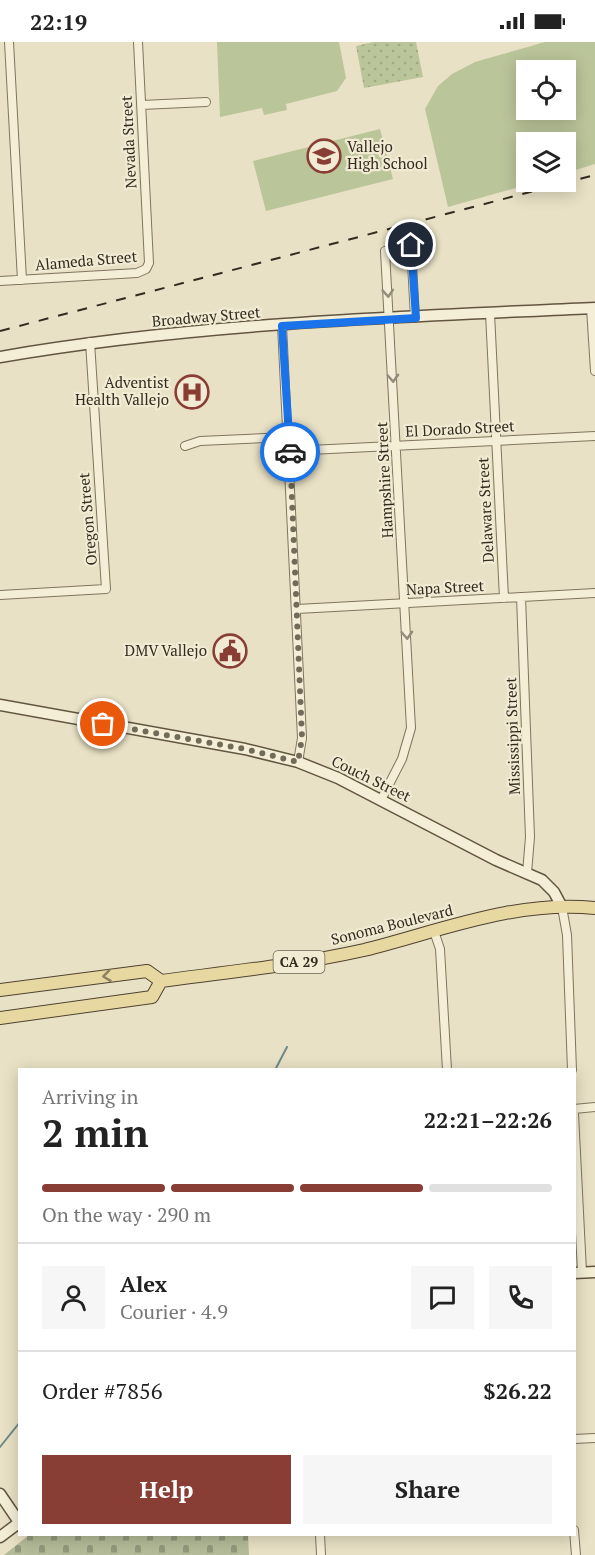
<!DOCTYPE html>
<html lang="en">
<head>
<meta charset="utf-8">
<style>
  :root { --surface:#fff; --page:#f6f6f6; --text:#222; --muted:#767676; --line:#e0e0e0; --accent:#883d35 }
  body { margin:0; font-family:"PT Serif",serif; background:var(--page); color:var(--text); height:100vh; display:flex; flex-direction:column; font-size:22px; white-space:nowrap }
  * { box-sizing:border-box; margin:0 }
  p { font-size:20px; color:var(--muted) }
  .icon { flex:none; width:33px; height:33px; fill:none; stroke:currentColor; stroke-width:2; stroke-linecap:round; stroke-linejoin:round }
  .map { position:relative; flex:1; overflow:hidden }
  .drawer { position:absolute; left:18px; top:1026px; width:558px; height:468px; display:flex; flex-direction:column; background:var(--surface); border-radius:0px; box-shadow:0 3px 15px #0003 }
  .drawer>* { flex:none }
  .tools { position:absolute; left:516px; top:18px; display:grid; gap:12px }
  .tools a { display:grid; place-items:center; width:60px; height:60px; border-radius:0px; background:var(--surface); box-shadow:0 3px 15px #0003; font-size:30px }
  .pin { position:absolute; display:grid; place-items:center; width:51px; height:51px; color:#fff; margin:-26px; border:3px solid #fff; border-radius:50%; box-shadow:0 2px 6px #0007 }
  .courier { position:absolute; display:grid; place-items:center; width:60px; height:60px; margin:-30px; border:4px solid #1a73e8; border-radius:50%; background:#fff; color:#222; box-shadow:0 2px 8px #0007 }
  .head em { font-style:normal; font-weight:600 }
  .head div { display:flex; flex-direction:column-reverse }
  .head { display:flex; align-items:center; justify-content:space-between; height:102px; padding:0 24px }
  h1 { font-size:39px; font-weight:600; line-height:45px }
  .bar { display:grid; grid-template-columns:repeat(4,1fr); gap:9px 6px; align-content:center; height:72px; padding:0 24px }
  .bar i { height:8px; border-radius:4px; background:var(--line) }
  .bar .on { background:var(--accent) }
  .bar p { grid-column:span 4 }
  .line { display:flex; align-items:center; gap:15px; padding:0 24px; border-top:2px solid var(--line) }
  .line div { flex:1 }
  .round { display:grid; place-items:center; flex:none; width:63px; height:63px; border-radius:0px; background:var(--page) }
  .cta { display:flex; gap:12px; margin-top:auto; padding:12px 24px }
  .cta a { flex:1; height:69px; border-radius:0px; background:var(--accent); color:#fff; font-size:24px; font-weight:600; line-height:69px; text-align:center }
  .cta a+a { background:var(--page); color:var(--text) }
  .status { display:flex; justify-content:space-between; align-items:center; height:42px; padding:0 30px; background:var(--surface); direction:ltr }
  .status svg { height:16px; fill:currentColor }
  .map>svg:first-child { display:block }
  .cemetery { fill:url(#cemetery-stones) }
  .park { fill:url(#park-dots) }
  .garden { fill:#bbc59a; fill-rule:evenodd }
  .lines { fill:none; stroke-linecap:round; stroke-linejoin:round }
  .stream { stroke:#6e8985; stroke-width:2 }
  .street-casing { stroke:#81745d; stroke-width:10 }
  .secondary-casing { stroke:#635540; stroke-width:13 }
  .primary-casing { stroke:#4f4231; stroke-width:14 }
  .street { stroke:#f4eed7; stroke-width:8 }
  .secondary { stroke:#f4eed7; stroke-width:10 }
  .primary { stroke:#e7d8a1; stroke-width:12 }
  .rail { stroke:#332b1f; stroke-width:2; stroke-dasharray:10 10; stroke-linecap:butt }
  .oneway { stroke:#948c7b }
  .oneway2 { stroke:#8d8260 }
  .done { stroke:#726b59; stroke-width:6; stroke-dasharray:0 10.8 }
  .route { stroke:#1a73e8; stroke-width:8 }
  .labels { text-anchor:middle; stroke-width:4.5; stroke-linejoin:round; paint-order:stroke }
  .shield { fill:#f1ebd3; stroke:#6c6555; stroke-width:1.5 }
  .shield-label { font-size:14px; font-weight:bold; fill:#332b1f }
  .street-label { font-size:15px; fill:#332b1f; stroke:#f1ebd3 }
  .poi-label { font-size:15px; fill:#332b1f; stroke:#f1ebd3; text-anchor:end }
</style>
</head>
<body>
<div class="status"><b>22:19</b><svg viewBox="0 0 49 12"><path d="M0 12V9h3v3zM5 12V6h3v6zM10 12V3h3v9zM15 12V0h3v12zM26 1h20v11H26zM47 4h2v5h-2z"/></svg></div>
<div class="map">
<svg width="595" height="1513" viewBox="0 0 595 1513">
  <defs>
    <pattern id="cemetery-stones" width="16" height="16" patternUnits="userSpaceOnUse" patternTransform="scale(1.5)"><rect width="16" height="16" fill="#b3bb98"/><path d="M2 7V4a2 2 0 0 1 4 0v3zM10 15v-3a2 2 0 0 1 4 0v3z" fill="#92987b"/></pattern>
    <pattern id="park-dots" width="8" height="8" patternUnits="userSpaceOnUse" patternTransform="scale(1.5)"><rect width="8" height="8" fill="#bbc59a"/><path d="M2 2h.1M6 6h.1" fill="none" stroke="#a1a984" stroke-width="1.8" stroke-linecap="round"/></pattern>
  </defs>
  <rect width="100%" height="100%" fill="#e8e1c5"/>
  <path class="cemetery" d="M 29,1493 L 248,1493 L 249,1513 L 4,1513 Z"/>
  <path class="park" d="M 373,0 L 416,0 L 423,35 L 364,46 L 356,4 Z"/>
  <path class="garden" d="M 217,0 L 339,0 L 346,36 L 337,49 L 286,62 L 287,68 L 264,73 L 262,66 L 220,75 Z
    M 545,0 L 595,0 L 595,122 L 566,131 L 566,100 L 526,100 L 526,140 L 537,140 L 448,165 L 425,67 L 438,44 L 452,32 L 475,20 ZM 526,28 L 566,28 L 566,68 L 526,68 Z
    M 380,87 L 393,137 L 266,169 L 253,119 Z"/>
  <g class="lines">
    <path class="stream" d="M 275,1028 L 287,1005
      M 0,1405 L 20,1380"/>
    <g class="street-casing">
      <path id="street" d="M 9,0 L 22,238
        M 142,63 L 206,60
        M 0,239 L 137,231 L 146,227 L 149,221 L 138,0
        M 591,266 L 595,329
        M 490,271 L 504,556
        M 282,283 L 302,696 L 298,720
        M 185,404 L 200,399 L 288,395
        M 289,409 L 595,394
        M 0,553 L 106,547 L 90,300
        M 521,555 L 530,795 L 527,831
        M 297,567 L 595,551
        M 381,758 L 402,717 L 411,686 L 385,209 L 411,203 L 415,276
        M 562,865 L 567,893 L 572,1028
        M 434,889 L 440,907 L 447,1028
        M 574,1067 L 595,1065
        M 574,1072 L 582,1230
        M 574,1397 L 595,1396
        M 574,1488 L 576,1513
        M 320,1492 L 321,1513"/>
    </g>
    <g class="secondary-casing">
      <path id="secondary" d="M 0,315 C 196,281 397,275 595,266
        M 0,663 L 245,707 L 298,720 L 338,736 L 496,818 L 542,838 L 554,850 L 562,865
        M 574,1231 L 595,1230
        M 0,1452 L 19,1480
        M 0,1495 L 20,1480"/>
    </g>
    <g class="primary-casing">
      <path id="primary" d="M 0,948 L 147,929 L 161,939 C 229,930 297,923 364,908 C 440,889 515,858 595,866
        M 0,976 L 152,955 L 161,939"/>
    </g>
    <use href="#street" class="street"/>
    <use href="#secondary" class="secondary"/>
    <use href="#primary" class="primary"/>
    <path class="rail" d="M 0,289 L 595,133"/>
  </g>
  <defs><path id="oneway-chevron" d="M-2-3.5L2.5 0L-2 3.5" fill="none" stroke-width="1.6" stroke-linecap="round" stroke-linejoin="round" transform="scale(1.5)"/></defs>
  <g class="oneway">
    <use href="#oneway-chevron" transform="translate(388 251) rotate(86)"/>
    <use href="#oneway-chevron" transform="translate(393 336) rotate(87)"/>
    <use href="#oneway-chevron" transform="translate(407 593) rotate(87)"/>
  </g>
  <use class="oneway2" href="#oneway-chevron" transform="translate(107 934) rotate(173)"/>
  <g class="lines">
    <path class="done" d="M 103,682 L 245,707 L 298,720 L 302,696 L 290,410"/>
    <path class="route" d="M 290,410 L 282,284 L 416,276 L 411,203"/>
  </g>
  <defs>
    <g id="school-ring" transform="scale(1.725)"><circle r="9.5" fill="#f1ebd3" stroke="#883d35" stroke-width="1.5"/><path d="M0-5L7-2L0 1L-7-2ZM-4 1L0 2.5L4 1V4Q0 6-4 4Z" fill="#883d35"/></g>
    <g id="hospital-ring" transform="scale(1.725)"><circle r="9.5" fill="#f1ebd3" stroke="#883d35" stroke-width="1.5"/><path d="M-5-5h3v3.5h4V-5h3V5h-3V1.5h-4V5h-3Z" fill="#883d35"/></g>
    <g id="civic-ring" transform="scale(1.725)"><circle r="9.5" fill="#f1ebd3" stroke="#883d35" stroke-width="1.5"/><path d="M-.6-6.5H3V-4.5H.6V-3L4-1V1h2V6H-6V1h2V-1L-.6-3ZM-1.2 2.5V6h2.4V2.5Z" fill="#883d35"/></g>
  </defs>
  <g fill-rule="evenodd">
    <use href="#school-ring" x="324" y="114"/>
    <use href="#hospital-ring" x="192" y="350"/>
    <use href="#civic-ring" x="230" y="609"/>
  </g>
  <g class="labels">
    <rect class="shield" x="273.5" y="909" width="51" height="22" rx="4.5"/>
    <g class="shield-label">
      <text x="299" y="925">CA 29</text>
    </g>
    <g class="street-label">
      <text transform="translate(129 100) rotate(-93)" y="5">Nevada Street</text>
      <text transform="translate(86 219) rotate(-5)" y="5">Alameda Street</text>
      <text transform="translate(206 275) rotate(-5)" y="5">Broadway Street</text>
      <text transform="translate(460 387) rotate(-3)" y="5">El Dorado Street</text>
      <text transform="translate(385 438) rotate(-93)" y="5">Hampshire Street</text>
      <text transform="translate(486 468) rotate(-93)" y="5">Delaware Street</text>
      <text transform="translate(88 477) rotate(-95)" y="5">Oregon Street</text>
      <text transform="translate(445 546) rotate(-3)" y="5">Napa Street</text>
      <text transform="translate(513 694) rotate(-92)" y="5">Mississippi Street</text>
      <text transform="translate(371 737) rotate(26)" y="5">Couch Street</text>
      <text transform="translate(392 883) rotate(-14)" y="5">Sonoma Boulevard</text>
    </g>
    <g class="poi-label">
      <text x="347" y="110" text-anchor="start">Vallejo<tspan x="347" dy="17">High School</tspan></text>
      <text x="169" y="346">Adventist<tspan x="169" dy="17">Health Vallejo</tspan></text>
      <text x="207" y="614">DMV Vallejo</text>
    </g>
  </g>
</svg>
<div class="tools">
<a><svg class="icon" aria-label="locate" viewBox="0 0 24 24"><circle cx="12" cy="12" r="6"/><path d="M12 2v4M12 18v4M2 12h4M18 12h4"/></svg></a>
<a><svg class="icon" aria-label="layers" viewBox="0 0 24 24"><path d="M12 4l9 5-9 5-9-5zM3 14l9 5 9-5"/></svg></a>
</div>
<div class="pin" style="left:103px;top:682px;background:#ea580c"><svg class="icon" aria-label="bag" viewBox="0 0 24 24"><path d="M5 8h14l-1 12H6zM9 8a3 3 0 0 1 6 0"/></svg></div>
<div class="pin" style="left:411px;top:203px;background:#1f2937"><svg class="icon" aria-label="home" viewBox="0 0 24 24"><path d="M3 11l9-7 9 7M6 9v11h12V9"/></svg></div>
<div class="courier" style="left:290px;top:410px"><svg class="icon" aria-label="car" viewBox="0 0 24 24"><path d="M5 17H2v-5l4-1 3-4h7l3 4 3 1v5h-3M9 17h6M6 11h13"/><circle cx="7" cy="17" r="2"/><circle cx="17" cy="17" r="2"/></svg></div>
<section class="drawer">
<div class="head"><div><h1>2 min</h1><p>Arriving in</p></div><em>22:21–22:26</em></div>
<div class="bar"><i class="on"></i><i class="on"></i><i class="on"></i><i></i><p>On the way · 290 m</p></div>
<div class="line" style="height:108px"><a class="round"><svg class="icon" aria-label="person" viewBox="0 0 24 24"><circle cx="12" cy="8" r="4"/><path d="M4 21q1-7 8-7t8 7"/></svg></a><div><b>Alex</b><p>Courier · 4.9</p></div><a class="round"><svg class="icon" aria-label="chat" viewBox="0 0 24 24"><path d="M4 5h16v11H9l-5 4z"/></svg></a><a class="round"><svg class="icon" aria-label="phone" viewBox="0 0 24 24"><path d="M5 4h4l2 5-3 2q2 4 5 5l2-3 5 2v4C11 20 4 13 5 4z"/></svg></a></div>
<div class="line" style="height:78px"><div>Order #7856</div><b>$26.22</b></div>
<div class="cta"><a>Help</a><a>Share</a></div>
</section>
</div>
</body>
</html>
